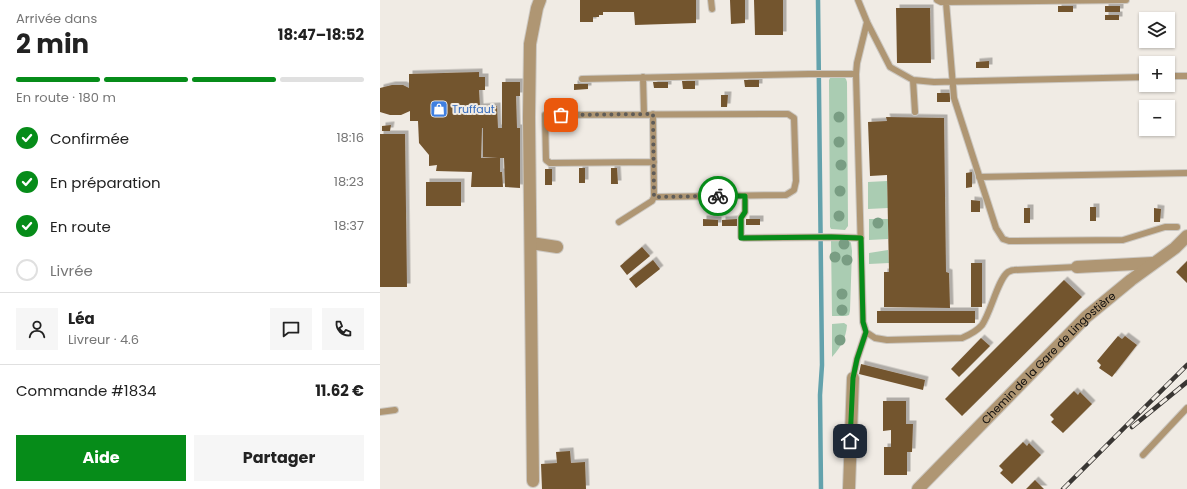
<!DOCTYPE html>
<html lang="fr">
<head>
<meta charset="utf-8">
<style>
  :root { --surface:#fff; --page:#f6f6f6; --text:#222; --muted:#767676; --line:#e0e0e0; --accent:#068c19 }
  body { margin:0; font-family:Poppins,sans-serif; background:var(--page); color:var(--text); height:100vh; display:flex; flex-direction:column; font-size:15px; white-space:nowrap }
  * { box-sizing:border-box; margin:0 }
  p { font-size:13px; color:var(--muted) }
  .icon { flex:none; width:22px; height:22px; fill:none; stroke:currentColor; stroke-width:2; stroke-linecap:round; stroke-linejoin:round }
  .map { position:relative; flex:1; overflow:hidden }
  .panel { display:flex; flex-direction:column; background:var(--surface); width:380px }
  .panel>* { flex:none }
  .controls { position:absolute; left:759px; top:12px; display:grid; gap:8px }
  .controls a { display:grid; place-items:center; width:36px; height:36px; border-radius:0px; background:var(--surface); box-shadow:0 1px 3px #0004; font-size:20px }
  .pin { position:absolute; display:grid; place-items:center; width:34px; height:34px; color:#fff; margin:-17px; border-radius:8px; box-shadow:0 2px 6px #0006 }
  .courier { position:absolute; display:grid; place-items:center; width:40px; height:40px; margin:-20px; border:3px solid #068c19; border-radius:50%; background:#fff; color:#222; box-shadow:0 1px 5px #0007 }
  .summary em { font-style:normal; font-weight:700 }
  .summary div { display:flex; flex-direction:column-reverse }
  .summary { display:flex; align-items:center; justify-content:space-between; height:68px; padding:0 16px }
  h1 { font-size:26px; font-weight:700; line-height:30px }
  .bar { display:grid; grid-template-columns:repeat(4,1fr); gap:6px 4px; align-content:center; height:48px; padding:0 16px }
  .bar i { height:5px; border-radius:3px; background:var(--line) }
  .bar .current { background:var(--accent) }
  .bar p { grid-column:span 4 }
  .line { display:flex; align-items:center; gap:10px; padding:0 16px; border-top:1px solid var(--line) }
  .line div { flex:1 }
  .round { display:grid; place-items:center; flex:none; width:42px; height:42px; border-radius:0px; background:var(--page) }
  ol { padding:0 16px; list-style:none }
  li { display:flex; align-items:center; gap:12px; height:44px }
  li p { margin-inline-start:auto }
  li .icon { padding:4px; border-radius:50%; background:var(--accent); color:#fff; stroke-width:4 }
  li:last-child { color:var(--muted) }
  li i { width:22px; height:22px; border:2px solid var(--line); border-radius:50% }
  .primary-button { display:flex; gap:8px; margin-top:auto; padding:8px 16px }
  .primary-button a { flex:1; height:46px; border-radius:0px; background:var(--accent); color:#fff; font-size:16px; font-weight:700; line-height:46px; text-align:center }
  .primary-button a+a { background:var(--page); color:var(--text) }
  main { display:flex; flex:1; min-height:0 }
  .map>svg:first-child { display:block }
  .green { fill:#aaccb2 }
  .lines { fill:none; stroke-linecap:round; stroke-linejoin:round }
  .stream { stroke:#63a2ac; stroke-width:4.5 }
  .building { fill:#73542f; fill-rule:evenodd; filter:url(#shadow) }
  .lane-casing { stroke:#ccc8c2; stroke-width:8 }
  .street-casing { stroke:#ccc8c2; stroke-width:14 }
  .lane { stroke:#af9673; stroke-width:6 }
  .street { stroke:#af9673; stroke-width:12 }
  .rail-casing { stroke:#393633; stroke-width:4.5 }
  .rail { stroke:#f0ebe4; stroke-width:3; stroke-dasharray:9; stroke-linecap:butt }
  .tree { fill:#799d83 }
  .done { stroke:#5f5c58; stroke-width:4; stroke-dasharray:0 7.2 }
  .route { stroke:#068c19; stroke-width:5 }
  .labels { text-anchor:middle; stroke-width:4; stroke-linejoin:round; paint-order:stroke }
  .shop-label { font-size:11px; fill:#366cbe; stroke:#f0ebe4; text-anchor:start }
  .street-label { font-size:11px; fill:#110f0d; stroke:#f0ebe4 }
</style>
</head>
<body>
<main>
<section class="panel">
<div class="summary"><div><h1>2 min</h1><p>Arrivée dans</p></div><em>18:47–18:52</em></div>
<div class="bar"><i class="current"></i><i class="current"></i><i class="current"></i><i></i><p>En route · 180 m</p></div>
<ol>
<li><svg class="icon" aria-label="check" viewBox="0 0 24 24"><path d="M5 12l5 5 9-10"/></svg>Confirmée<p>18:16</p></li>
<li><svg class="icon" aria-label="check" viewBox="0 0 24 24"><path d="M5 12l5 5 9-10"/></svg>En préparation<p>18:23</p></li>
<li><svg class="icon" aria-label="check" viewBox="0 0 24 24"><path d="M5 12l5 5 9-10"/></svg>En route<p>18:37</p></li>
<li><i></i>Livrée</li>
</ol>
<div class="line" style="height:72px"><a class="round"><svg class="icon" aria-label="person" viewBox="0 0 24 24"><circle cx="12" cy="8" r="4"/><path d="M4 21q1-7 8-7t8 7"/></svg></a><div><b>Léa</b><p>Livreur · 4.6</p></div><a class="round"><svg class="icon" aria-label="chat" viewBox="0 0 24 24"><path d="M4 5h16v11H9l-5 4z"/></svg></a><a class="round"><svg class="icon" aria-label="phone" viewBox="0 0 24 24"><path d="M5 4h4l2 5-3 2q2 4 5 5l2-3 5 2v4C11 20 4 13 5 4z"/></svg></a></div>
<div class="line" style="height:52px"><div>Commande #1834</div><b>11.62 €</b></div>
<div class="primary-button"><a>Aide</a><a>Partager</a></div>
</section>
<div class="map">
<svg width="807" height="489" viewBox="0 0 807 489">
  <defs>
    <filter id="shadow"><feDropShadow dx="3.5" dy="-3.5" stdDeviation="0" flood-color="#0004"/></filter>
  </defs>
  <rect width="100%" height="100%" fill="#f0ebe4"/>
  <path class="green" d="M 464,77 L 466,79 L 467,82 L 468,226 L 465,230 L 451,229 L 450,227 L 449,80 L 450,78 Z
    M 507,181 L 508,208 L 488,209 L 488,182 Z
    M 489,219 L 508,219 L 508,239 L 489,240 Z
    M 469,240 L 471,243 L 472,251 L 470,311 L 469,315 L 466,316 L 452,316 L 451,241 Z
    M 508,250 L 509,263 L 489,264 L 489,253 Z
    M 464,323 L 467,325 C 466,338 461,347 452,357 L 452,324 Z"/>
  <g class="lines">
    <path class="stream" d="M 438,0 L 442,365 L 440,395 L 441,489"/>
  </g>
  <path class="building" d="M 200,0 L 316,0 L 316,23 L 255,25 L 254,12 L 223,12 L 223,15 L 219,15 L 219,17 L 213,17 L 213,22 L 200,22 Z
    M 350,0 L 365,0 L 365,23 L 351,24 Z
    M 374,0 L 403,0 L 403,35 L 375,35 Z
    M 678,6 L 693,6 L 693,12 L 678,12 Z
    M 725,6 L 740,6 L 740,12 L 725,12 Z
    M 516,8 L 550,8 L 551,63 L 517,63 Z
    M 725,15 L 739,15 L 739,20 L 725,20 Z
    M 609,61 L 609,68 L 596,68 L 596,62 Z
    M 99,72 L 99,77 L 105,77 L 105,90 L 99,90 L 100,107 L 117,106 L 118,128 L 122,128 L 122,82 L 140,82 L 140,96 L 136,96 L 137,128 L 140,128 L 140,188 L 125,187 L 124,158 L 120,158 L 120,172 L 122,172 L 123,187 L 91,187 L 92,172 L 56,171 L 57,165 L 49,166 L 49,155 L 39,143 L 38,121 L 30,121 L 30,111 L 21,115 L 10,115 L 0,112 L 0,88 L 12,85 L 23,85 L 29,88 L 29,74 ZM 102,128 L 103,128 L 103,157 L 118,158 L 101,158 Z
    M 364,80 L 379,80 L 379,87 L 365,87 Z
    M 302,81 L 315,81 L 315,89 L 303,89 Z
    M 273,82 L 288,82 L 288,88 L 274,88 Z
    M 194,84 L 208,84 L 208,89 L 194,90 Z
    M 557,93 L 570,93 L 570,102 L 557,102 Z
    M 341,95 L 348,95 L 347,107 L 341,107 Z
    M 506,117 L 564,118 L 566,272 L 569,273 L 570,308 L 504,307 L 504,272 L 509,272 L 507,175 L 490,176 L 488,122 L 507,121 Z
    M 11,125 L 10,131 L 2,131 L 2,126 Z
    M 0,134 L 25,134 L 27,287 L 0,287 Z
    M 199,168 L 205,168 L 205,183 L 199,183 Z
    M 231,168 L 237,168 L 238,184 L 231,184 Z
    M 165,169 L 172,169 L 172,185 L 165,185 Z
    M 592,172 L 592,187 L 586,188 L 586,173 Z
    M 46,182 L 81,182 L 81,206 L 46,206 Z
    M 591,200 L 600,201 L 600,212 L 591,212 Z
    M 710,207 L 716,207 L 716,221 L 710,221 Z
    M 644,208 L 650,208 L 650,223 L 644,223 Z
    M 774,208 L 781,209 L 780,222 L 774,222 Z
    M 323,219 L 338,220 L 338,226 L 323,226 Z
    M 357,219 L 357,226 L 342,226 L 342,220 Z
    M 366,219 L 380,219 L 380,225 L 366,225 Z
    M 262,247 L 270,256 L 247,275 L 240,266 Z
    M 273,260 L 280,269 L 256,288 L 249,279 Z
    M 807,261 L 807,283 L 796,272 Z
    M 591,263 L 602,263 L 602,307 L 591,307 Z
    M 684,280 L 702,297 L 582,416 L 565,399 Z
    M 497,311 L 595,311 L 595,323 L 497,323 Z
    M 738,336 L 742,339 L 745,336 L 757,345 L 732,377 L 719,368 L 721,365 L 717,361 Z
    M 601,338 L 610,346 L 579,377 L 571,369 Z
    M 481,364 L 545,380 L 543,390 L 479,374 Z
    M 694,391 L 698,395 L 700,392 L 712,404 L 683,433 L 671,422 L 674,419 L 670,415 Z
    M 503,401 L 526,401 L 526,424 L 533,424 L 532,452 L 527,452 L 527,475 L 504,475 L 504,447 L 511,447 L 511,430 L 503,431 Z
    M 643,442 L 647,446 L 649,443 L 661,455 L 632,484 L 620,473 L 623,470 L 619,466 Z
    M 190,451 L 191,463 L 205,462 L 206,489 L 162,489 L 161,464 L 177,463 L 176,452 Z
    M 655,480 L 664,489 L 646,489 Z"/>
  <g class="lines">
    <g class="lane-casing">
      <path id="lane" d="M 331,0 L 332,9
        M 478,0 L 487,22 L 510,67 L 533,80 L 535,112
        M 557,0 L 561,2 L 746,0
        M 566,2 L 574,98 L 616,228 L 623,239 L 629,241 L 743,240 L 785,227 L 797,227
        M 487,22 L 477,63 L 476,74 L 483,322 L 486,332 L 495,338 L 507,340 L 582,338 C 589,335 597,331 602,325 C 611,312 618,279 628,272 C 630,271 632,270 634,270 L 697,267
        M 788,76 L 807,76
        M 263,77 L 264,114
        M 202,79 L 429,74 L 476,74
        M 533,80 L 554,82 L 766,77
        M 274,162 L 170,163 L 166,160 L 165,115 L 408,114 L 414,118 L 416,181 L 414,190 L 406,195 L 274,197
        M 599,177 L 807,173
        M 365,196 L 365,212 L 361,218 L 361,237 L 364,238 L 451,237 L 481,238
        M 239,222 L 272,201 L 274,197 L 273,114
        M 473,378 L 477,359 L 486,332
        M 0,412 L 15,410
        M 763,455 L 807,408"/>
    </g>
    <g class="street-casing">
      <g id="street">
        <path d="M 151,243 L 177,247"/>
        <path d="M 697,267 L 773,263"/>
        <path d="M 153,481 L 149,117 L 150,44 L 157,8 L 160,0"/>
        <path d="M 469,489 L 473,378"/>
        <path id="s1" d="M 538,489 L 706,317 L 751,280 L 795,248 L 807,236"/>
      </g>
    </g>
    <use href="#lane" class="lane"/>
    <use href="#street" class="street"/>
    <g class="rail-casing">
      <path id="rail" d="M 752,427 L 807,382
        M 683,489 L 807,365"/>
    </g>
    <use href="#rail" class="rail"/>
  </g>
  <g class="tree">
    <circle cx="459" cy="117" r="5.5"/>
    <circle cx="459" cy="142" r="5.5"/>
    <circle cx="461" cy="165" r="5.5"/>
    <circle cx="460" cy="191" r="5.5"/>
    <circle cx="459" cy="216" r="5.5"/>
    <circle cx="498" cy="223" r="5.5"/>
    <circle cx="464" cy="244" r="5.5"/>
    <circle cx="455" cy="257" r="5.5"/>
    <circle cx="467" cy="260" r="5.5"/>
    <circle cx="462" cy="294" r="5.5"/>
    <circle cx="462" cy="310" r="5.5"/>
    <circle cx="460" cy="340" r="5.5"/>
  </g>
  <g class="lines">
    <path class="done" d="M 181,115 L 273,114 L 274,197 L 338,196"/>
    <path class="route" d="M 338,196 L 365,196 L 365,212 L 361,218 L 361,238 L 364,238 L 451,237 L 481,238 L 483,322 L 486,332 L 477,359 L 473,378 L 470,441"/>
  </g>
  <defs>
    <g id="shop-square" transform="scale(0.9)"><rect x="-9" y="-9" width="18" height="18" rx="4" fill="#3f7fe0" stroke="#f0ebe4"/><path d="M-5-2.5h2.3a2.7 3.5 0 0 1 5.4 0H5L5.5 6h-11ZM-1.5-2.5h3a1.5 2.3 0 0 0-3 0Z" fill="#fff"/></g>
  </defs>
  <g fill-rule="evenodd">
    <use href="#shop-square" x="59" y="109"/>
  </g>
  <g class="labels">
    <g class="shop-label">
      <text x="72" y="113">Truffaut</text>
    </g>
    <g class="street-label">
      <text dy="4" stroke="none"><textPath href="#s1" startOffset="185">Chemin de la Gare de Lingostière</textPath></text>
    </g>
  </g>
</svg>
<div class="controls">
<a><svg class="icon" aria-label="layers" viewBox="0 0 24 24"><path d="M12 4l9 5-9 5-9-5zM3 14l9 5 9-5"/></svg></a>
<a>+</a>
<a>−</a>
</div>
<div class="pin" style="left:181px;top:115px;background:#ea580c"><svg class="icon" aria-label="bag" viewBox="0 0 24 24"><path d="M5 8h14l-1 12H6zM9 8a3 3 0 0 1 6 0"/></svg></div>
<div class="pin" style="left:470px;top:441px;background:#1f2937"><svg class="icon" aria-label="home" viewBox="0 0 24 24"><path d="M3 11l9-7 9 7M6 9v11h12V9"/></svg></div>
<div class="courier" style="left:338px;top:196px"><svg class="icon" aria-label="bike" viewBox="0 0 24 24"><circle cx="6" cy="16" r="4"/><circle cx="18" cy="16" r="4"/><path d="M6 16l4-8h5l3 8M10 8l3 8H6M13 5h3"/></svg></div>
</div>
</main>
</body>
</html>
